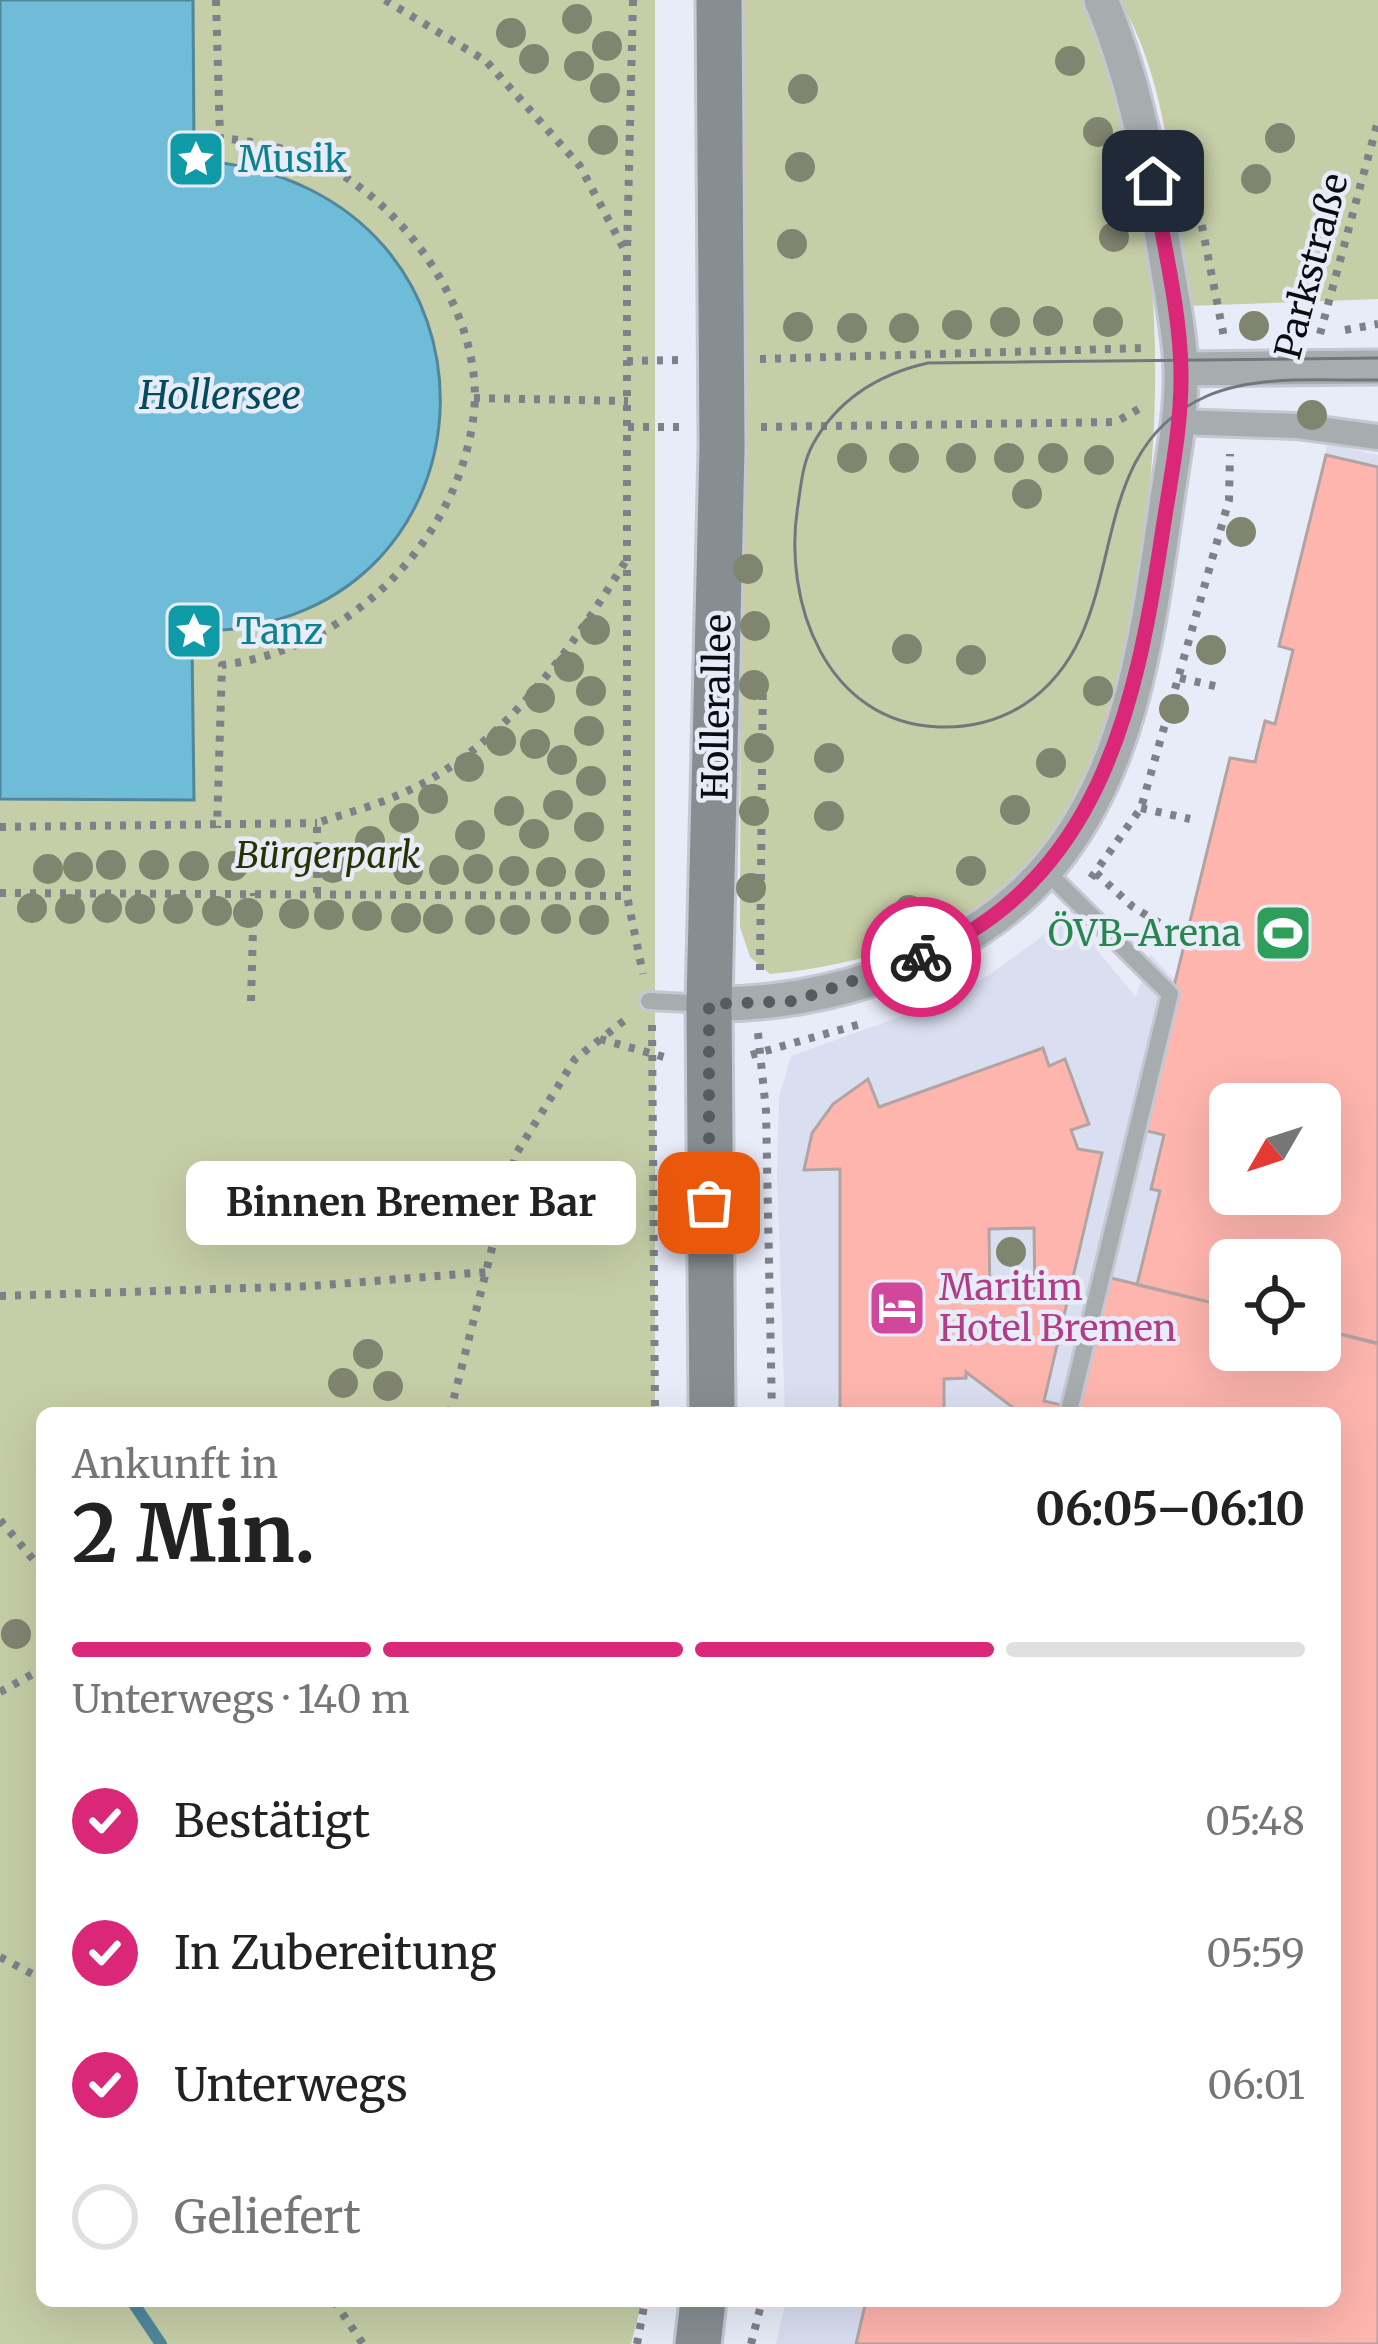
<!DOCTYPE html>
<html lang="de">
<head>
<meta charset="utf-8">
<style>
  :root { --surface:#fff; --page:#f6f6f6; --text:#222; --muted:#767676; --line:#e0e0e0; --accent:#db2777 }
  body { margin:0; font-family:Merriweather,serif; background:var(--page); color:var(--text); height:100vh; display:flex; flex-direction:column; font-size:45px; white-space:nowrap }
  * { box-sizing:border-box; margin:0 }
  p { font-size:39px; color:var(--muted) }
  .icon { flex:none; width:66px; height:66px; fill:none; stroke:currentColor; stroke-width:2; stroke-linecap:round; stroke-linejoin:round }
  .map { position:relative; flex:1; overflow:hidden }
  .drawer { position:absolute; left:36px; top:1407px; width:1305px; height:900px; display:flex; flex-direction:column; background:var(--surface); border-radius:18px; box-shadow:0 12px 48px #0002 }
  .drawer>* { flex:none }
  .needle { width:78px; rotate:231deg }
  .buttons { position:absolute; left:1209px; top:1083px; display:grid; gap:24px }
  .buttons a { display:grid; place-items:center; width:132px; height:132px; border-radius:18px; background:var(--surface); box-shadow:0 12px 48px #0002; font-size:60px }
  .pin { position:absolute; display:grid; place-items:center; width:102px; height:102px; color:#fff; margin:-51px; border-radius:24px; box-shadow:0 6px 18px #0006 }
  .courier { position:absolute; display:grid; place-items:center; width:120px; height:120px; margin:-60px; border:9px solid #db2777; border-radius:50%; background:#fff; color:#222; box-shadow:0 3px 15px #0007 }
  .bubble { position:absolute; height:84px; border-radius:18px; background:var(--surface); box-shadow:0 12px 48px #0002; font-size:39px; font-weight:700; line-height:84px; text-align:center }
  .summary em { font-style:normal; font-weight:700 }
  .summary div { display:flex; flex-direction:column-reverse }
  .summary { display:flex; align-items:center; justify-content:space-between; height:204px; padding:0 36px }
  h1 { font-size:78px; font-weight:700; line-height:90px }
  .bar { display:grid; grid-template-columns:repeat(4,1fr); gap:18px 12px; align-content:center; height:144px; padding:0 36px }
  .bar i { height:15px; border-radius:9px; background:var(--line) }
  .bar .current { background:var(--accent) }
  .bar p { grid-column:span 4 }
  ol { padding:0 36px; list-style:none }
  li { display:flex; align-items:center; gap:36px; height:132px }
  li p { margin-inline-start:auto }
  li .icon { padding:12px; border-radius:50%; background:var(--accent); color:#fff; stroke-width:4 }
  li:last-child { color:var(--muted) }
  li i { width:66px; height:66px; border:6px solid var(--line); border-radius:50% }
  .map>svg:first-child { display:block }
  .built { fill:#d9dff1; fill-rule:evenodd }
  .green { fill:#c6cea7 }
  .water { fill:#6ebcd7; stroke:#50879b; stroke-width:3 }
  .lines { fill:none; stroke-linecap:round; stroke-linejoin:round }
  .stream { stroke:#50879b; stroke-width:12 }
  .building { fill:#feb5ae; stroke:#b2a4a2; stroke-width:3; fill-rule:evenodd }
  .service-casing { stroke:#c5c8d3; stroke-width:22 }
  .pedestrian-casing { stroke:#c5c8d3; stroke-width:30 }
  .minor-casing { stroke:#c5c8d3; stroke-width:39 }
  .secondary-casing { stroke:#c5c8d3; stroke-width:51 }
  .path { stroke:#7f8189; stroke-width:8; stroke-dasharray:6 9; stroke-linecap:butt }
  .service { stroke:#a7adaf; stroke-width:16 }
  .pedestrian { stroke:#a7adaf; stroke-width:24 }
  .minor { stroke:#a7adaf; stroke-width:33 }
  .secondary { stroke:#868e92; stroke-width:45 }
  .tram { stroke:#74767e; stroke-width:3 }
  .tree { fill:#808570 }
  .done { stroke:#585a61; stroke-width:12; stroke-dasharray:0 21.6 }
  .route { stroke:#db2777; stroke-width:15 }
  .labels { text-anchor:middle; stroke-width:9; stroke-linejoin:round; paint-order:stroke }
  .culture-label { font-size:36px; fill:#0d838f; stroke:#e8ecf8; text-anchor:start }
  .street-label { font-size:36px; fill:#0b0c10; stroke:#e8ecf8 }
  .park-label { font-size:36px; font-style:italic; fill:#2a3000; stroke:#e8ecf8 }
  .leisure-label { font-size:36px; fill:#27864d; stroke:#e8ecf8; text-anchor:end }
  .hotel-label { font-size:36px; fill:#b23c85; stroke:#e8ecf8; text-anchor:start }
  .water-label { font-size:39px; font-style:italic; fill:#034b5e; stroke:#e8ecf8 }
</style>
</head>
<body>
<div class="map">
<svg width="1378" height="2344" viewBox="0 0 1378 2344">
  <rect width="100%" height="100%" fill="#e8ecf8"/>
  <path class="built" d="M 1327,443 L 1378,455 L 1378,2344 L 776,2344 L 786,2301 L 1335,2301 L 1335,1413 L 785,1413 L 777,1174 L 779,1097 L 791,1056 L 902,1016 L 986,977 L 1036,941 L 1072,907 L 1101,955 L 1136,997 L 1150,954 L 1175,980 L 1230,758 L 1254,762 L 1265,721 L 1275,723 L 1293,650 ZM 1230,1104 L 1320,1104 L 1320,1194 L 1230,1194 ZM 1230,1260 L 1320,1260 L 1320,1350 L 1230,1350 Z"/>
  <path class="green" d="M 0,0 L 655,0 L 655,1413 L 42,1413 L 42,2301 L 642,2301 L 631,2344 L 0,2344 Z
    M 743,0 L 1084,0 C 1098,22 1104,52 1112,77 C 1168,253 1165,447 1129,627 C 1115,701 1093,788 1044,847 C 974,929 875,964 770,974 L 750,957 L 740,927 Z
    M 1119,0 L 1378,0 L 1378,299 L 1188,306 C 1175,211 1171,82 1119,0 Z"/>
  <path class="water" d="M 0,0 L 193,0 L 194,150 L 186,151 L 186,169 L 205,170 L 206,161 C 526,192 511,622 205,631 L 204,624 L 187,625 L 187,642 L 192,642 L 194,800 L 0,799 Z"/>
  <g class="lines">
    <path class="stream" d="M 132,2301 L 161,2344"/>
  </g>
  <path class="building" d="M 1326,455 L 1378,467 L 1378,1343 L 1320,1329 L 1320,1260 L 1230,1260 L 1230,1307 L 1137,1285 L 1160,1191 L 1151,1189 L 1164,1135 L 1139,1129 L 1230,758 L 1255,762 L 1265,721 L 1275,724 L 1293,650 L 1279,646 ZM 1230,1104 L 1320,1104 L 1320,1194 L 1230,1194 Z
    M 1043,1048 L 1049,1066 L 1065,1059 L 1089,1124 L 1071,1130 L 1078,1149 L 1102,1153 L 1044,1401 L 1071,1407 L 1069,1413 L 1020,1413 L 966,1372 L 966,1378 L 944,1379 L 944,1413 L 840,1413 L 840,1169 L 804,1170 L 812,1133 L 833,1104 L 868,1079 L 879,1107 ZM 1034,1228 L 1035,1300 L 990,1300 L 989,1229 Z
    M 1103,1276 L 1230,1307 L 1230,1350 L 1320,1350 L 1320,1329 L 1378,1344 L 1378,2344 L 856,2344 L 866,2301 L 1335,2301 L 1335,1413 L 1070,1413 Z"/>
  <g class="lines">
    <g class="service-casing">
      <path id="service" d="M 1045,870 L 1170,994 L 1070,1407
        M 649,1001 L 708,1004"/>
    </g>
    <g class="pedestrian-casing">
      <path id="pedestrian" d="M 1178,422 L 1297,426 L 1378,437"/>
    </g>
    <g class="minor-casing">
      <path id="minor" d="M 1181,369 L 1378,367
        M 709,1004 C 828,1006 972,960 1051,864 C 1133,765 1148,628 1166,506 C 1172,462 1182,416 1181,371 C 1180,332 1171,292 1165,254 C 1150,166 1136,83 1101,0"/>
    </g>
    <g class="secondary-casing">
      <path id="secondary" d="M 712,1413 L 709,1004 L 722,448 L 719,0
        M 698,2344 L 703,2301"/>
    </g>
    <path class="path" d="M 216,0 L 220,138 C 251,141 280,146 309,158 C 400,195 484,312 474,412 C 460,540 349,650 222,665 L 217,828
      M 385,0 L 486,61 L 580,166 L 624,249
      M 633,0 L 627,253 L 627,896 L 643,974
      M 1193,181 L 1224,337
      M 1345,330 L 1378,324
      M 1320,334 L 1378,121
      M 760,359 L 1147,348
      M 627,361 L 680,360
      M 474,398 L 628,401
      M 628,427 L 680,427
      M 761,427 L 1116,422 L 1144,406
      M 1180,678 L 1219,687
      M 1141,808 L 1190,819
      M 0,827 L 317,823
      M 1096,873 L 1133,907 L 1166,927
      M 1091,878 L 1141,808 L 1229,500 L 1230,454
      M 0,893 L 627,896
      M 317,893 L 317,823 C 343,814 371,807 396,796 C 501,753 570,651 627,559
      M 760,970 L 763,673
      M 251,1001 L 254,893
      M 652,1025 L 655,1413
      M 758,1033 L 766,1111 L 772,1413
      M 600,1039 L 671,1059
      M 751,1055 L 864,1023
      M 0,1296 L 312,1286 L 487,1272
      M 450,1413 L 516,1154 L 575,1059 L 630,1016
      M 0,1520 L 42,1570
      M 0,1692 L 42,1669
      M 0,1957 L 42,1979
      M 334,2301 L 363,2344
      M 637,2344 L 645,2301
      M 751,2344 L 762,2301"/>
    <use href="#service" class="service"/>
    <use href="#pedestrian" class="pedestrian"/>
    <use href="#minor" class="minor"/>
    <use href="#secondary" class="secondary"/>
    <path class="tram" d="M 1378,358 L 928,363 C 879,374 838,399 813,444 C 803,462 801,484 798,505 C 782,602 826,723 939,727 C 970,728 999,721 1025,704 C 1140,627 1072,455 1207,396 C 1258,374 1323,381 1378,380"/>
  </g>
  <g class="tree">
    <circle cx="577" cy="19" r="15"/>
    <circle cx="511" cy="33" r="15"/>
    <circle cx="607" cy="46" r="15"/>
    <circle cx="534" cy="59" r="15"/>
    <circle cx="1070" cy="61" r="15"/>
    <circle cx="579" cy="66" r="15"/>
    <circle cx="605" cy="88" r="15"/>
    <circle cx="803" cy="89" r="15"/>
    <circle cx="1098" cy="132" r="15"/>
    <circle cx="1280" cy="138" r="15"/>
    <circle cx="603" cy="140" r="15"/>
    <circle cx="800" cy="167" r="15"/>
    <circle cx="1256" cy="179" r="15"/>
    <circle cx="1114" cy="237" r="15"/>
    <circle cx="792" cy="244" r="15"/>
    <circle cx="1048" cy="321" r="15"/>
    <circle cx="1005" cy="322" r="15"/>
    <circle cx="1108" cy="322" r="15"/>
    <circle cx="957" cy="325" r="15"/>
    <circle cx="1254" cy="326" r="15"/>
    <circle cx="798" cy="327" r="15"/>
    <circle cx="852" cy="328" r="15"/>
    <circle cx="904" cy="328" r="15"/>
    <circle cx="1312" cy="415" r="15"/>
    <circle cx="852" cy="458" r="15"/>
    <circle cx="904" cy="458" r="15"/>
    <circle cx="961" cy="458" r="15"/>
    <circle cx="1009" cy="458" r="15"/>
    <circle cx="1053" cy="458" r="15"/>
    <circle cx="1099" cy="460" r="15"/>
    <circle cx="1027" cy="494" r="15"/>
    <circle cx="1241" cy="532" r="15"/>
    <circle cx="748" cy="569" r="15"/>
    <circle cx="755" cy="626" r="15"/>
    <circle cx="595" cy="630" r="15"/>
    <circle cx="907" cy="649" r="15"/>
    <circle cx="1211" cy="650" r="15"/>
    <circle cx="971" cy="660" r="15"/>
    <circle cx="569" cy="667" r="15"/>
    <circle cx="754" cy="685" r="15"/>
    <circle cx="591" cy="691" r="15"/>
    <circle cx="1098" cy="691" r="15"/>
    <circle cx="540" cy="698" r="15"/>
    <circle cx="1174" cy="709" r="15"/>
    <circle cx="589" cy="731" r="15"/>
    <circle cx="501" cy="741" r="15"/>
    <circle cx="535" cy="744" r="15"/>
    <circle cx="759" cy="748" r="15"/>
    <circle cx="829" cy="758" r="15"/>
    <circle cx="562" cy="760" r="15"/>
    <circle cx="1051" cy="763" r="15"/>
    <circle cx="469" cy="767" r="15"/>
    <circle cx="591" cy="781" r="15"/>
    <circle cx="433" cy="799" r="15"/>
    <circle cx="558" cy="805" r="15"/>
    <circle cx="1015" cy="810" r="15"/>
    <circle cx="509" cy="811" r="15"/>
    <circle cx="754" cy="811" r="15"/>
    <circle cx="829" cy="816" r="15"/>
    <circle cx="404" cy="818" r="15"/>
    <circle cx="589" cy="827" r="15"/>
    <circle cx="534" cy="834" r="15"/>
    <circle cx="470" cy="835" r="15"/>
    <circle cx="370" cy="841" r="15"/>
    <circle cx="111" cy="865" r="15"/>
    <circle cx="154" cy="865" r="15"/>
    <circle cx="194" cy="866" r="15"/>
    <circle cx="233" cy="866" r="15"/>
    <circle cx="78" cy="867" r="15"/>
    <circle cx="333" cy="868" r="15"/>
    <circle cx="48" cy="869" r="15"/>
    <circle cx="478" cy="869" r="15"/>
    <circle cx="408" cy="870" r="15"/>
    <circle cx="444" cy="870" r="15"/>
    <circle cx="514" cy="871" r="15"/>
    <circle cx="971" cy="871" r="15"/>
    <circle cx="551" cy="872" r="15"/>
    <circle cx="590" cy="873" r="15"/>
    <circle cx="751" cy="888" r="15"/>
    <circle cx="32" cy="908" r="15"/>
    <circle cx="107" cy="908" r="15"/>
    <circle cx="70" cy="909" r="15"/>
    <circle cx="140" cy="909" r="15"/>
    <circle cx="178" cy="909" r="15"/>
    <circle cx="909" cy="910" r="15"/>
    <circle cx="217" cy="911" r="15"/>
    <circle cx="248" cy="913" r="15"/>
    <circle cx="294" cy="914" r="15"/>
    <circle cx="329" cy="915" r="15"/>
    <circle cx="367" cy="916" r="15"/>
    <circle cx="406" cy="918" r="15"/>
    <circle cx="438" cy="919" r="15"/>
    <circle cx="556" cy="919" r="15"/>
    <circle cx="480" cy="920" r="15"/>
    <circle cx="515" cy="920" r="15"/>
    <circle cx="594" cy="920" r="15"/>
    <circle cx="1011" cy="1252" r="15"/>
    <circle cx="368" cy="1354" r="15"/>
    <circle cx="343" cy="1383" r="15"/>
    <circle cx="388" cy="1386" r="15"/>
    <circle cx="16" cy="1634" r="15"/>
  </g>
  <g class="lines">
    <path class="done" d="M 709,1203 L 709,1004 L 795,1001 L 921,957"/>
    <path class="route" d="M 921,957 C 1099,882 1136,707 1162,535 C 1170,481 1182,426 1181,371 C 1180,309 1163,243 1153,181"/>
  </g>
  <defs>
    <g id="sight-square" transform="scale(3)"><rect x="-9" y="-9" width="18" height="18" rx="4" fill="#0f9aa8" stroke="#e8ecf8"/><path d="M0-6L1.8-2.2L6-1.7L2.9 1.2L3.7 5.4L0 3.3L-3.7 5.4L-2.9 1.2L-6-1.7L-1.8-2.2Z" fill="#fff"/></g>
    <g id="stadium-square" transform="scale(3)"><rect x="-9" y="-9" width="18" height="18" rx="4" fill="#2e9e5b" stroke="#e8ecf8"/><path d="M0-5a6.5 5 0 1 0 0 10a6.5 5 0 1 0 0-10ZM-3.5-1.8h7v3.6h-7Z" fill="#fff"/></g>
    <g id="hotel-square" transform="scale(3)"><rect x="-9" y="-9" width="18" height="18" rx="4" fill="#d1479c" stroke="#e8ecf8"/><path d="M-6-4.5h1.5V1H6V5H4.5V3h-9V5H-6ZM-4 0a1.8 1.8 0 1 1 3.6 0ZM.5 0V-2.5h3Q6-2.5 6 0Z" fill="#fff"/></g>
  </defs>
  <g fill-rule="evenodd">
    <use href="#sight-square" x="196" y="159"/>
    <use href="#sight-square" x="194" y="631"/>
    <use href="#stadium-square" x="1283" y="933"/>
    <use href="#hotel-square" x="897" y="1308"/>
  </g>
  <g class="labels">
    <g class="culture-label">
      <text x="238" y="172">Musik</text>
      <text x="236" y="644">Tanz</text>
    </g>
    <g class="street-label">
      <text transform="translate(1311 266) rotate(-75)" y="13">Parkstraße</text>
      <text transform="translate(716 707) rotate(-89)" y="13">Hollerallee</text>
    </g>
    <g class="park-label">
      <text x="328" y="868">Bürgerpark</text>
    </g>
    <g class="leisure-label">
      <text x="1241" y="946">ÖVB-Arena</text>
    </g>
    <g class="hotel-label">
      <text x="939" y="1300">Maritim<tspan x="939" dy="41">Hotel Bremen</tspan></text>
    </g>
    <g class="water-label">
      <text x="220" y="409">Hollersee</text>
    </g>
  </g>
</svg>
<div class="buttons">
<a><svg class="needle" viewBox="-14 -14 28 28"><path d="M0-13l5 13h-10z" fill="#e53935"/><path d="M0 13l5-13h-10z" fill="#767676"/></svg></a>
<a><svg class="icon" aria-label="locate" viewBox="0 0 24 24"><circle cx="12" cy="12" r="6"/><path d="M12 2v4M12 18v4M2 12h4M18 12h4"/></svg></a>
</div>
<div class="pin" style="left:709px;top:1203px;background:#ea580c"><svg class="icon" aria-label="bag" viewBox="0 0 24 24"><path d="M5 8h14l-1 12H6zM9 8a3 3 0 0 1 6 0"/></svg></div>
<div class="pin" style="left:1153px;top:181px;background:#1f2937"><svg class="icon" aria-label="home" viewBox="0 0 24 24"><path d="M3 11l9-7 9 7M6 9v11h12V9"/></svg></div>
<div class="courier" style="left:921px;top:957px"><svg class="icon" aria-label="bike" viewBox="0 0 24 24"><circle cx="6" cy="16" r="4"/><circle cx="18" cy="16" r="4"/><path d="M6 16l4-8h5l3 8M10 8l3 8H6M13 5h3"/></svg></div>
<div class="bubble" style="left:186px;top:1161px;width:450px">Binnen Bremer Bar</div>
<section class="drawer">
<div class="summary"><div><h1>2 Min.</h1><p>Ankunft in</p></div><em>06:05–06:10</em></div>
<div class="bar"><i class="current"></i><i class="current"></i><i class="current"></i><i></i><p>Unterwegs · 140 m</p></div>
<ol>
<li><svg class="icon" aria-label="check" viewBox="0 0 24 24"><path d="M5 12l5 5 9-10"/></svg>Bestätigt<p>05:48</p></li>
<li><svg class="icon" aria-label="check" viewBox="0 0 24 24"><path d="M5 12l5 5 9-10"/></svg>In Zubereitung<p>05:59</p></li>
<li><svg class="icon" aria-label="check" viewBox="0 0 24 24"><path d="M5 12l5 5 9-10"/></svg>Unterwegs<p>06:01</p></li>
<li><i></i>Geliefert</li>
</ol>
</section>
</div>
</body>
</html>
